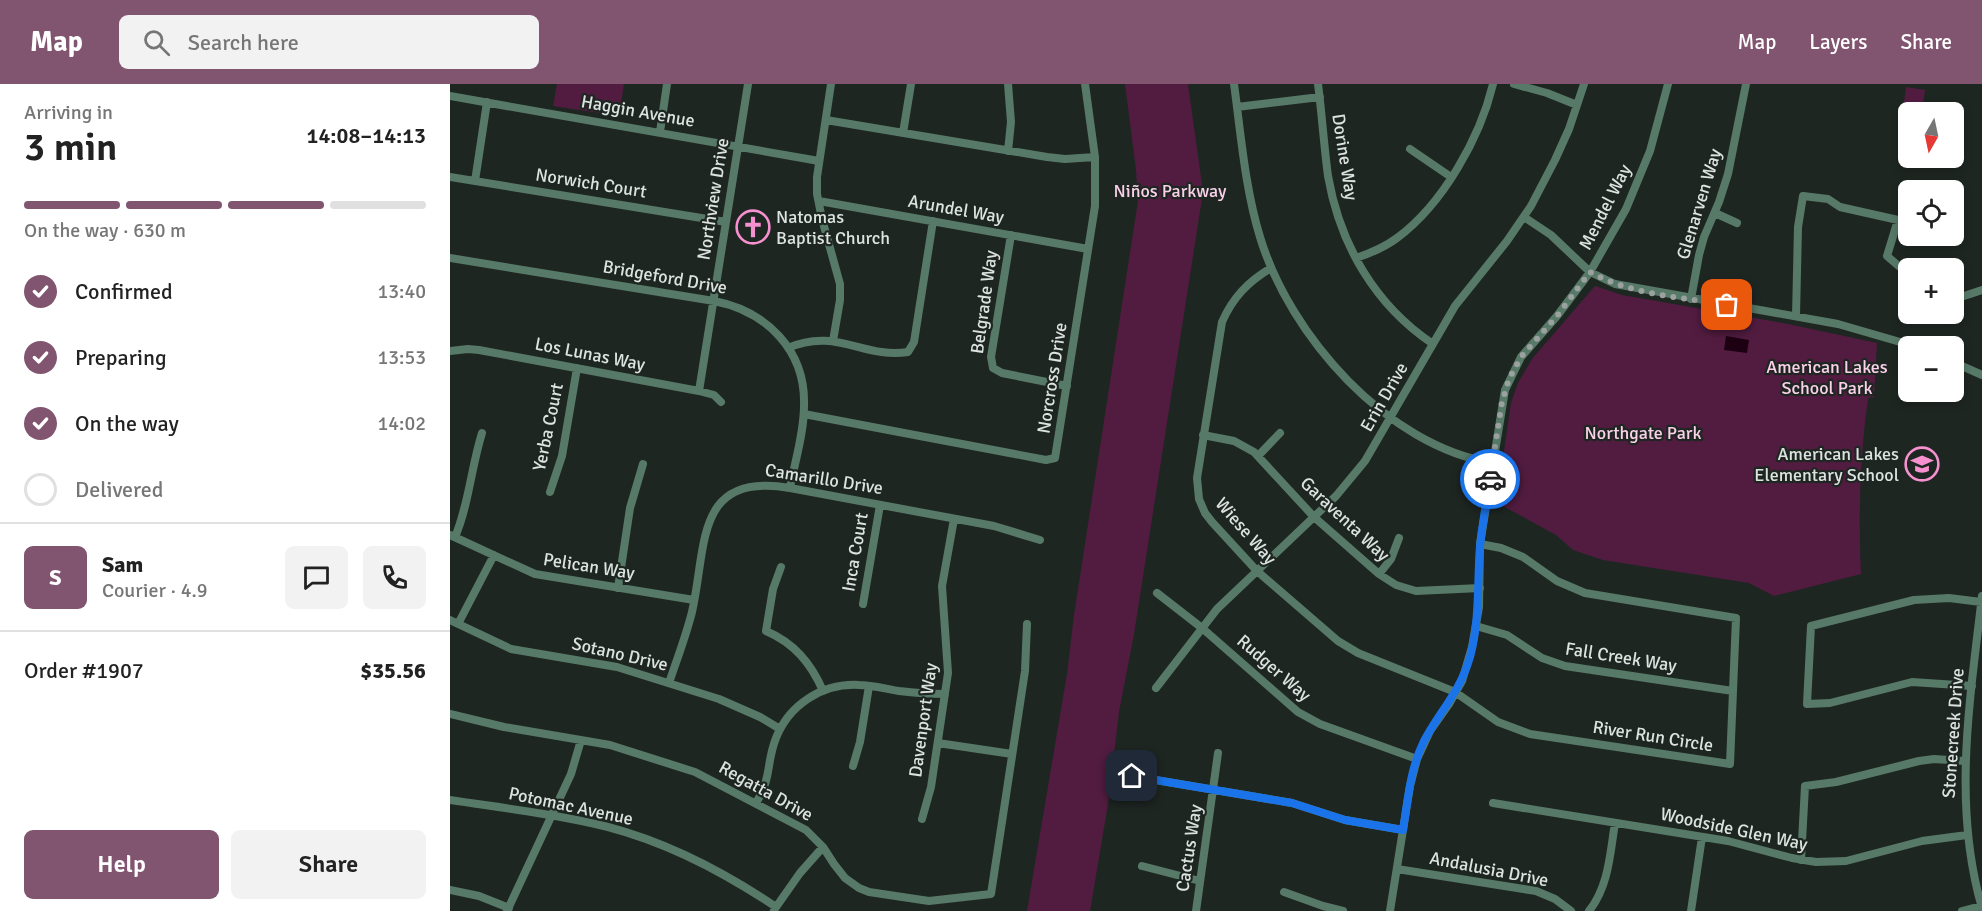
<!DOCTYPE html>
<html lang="en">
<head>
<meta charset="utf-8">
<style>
  :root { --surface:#fff; --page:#f2f2f2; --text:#222; --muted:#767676; --line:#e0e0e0; --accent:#815470 }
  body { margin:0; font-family:Signika,sans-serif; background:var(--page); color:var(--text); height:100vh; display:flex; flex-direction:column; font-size:22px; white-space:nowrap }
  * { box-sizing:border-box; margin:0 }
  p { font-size:20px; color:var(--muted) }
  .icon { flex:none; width:33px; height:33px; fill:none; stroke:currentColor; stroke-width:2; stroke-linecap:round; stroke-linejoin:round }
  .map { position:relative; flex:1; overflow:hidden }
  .panel { display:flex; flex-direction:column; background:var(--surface); width:450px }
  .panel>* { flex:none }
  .needle { width:39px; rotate:189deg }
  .tools { position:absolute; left:1448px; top:18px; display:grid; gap:12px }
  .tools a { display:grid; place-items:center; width:66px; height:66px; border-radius:9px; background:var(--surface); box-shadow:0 3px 9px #0003; font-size:30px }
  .pin { position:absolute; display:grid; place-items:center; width:51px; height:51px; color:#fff; margin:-26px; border-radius:12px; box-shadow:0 3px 9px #0006 }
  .courier { position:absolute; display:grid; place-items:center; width:60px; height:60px; margin:-30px; border:4px solid #1a73e8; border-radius:50%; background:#fff; color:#222; box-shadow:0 2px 8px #0007 }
  .headline em { font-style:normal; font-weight:600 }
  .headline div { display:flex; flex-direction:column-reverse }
  .headline { display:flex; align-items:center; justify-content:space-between; height:102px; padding:0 24px }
  h1 { font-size:39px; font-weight:600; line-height:45px }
  .bar { display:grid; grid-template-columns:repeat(4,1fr); gap:9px 6px; align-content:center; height:72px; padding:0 24px }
  .bar i { height:8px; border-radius:4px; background:var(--line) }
  .bar .on { background:var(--accent) }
  .bar p { grid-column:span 4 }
  .line { display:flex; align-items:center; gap:15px; padding:0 24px; border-top:2px solid var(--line) }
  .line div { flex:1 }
  .round { display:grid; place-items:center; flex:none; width:63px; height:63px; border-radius:9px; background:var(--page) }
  ol { padding:0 24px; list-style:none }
  li { display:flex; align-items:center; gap:18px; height:66px }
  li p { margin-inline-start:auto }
  li .icon { padding:6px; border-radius:50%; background:var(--accent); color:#fff; stroke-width:4 }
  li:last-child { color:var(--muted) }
  li i { width:33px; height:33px; border:3px solid var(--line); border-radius:50% }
  .action { display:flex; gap:12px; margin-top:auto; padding:12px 24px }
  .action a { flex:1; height:69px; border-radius:9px; background:var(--accent); color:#fff; font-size:24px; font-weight:600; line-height:69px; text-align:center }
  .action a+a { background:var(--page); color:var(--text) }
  header { display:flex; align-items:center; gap:36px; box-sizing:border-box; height:84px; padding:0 30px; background:var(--accent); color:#fff }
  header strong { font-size:28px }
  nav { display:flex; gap:33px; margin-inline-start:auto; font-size:21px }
  .search { width:420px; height:54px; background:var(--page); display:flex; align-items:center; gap:15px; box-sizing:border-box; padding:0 21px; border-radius:9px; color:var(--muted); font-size:22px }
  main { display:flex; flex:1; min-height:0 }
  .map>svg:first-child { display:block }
  .green { fill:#521c40 }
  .water { fill:#1d0113 }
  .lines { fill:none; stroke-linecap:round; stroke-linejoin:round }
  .street { stroke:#577968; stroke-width:8 }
  .done { stroke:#9aa19e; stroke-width:6; stroke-dasharray:0 10.8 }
  .route { stroke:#1a73e8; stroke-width:8 }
  .labels { text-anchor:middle; stroke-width:4.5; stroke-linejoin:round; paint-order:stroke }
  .street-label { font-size:18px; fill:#dde3e0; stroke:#1e2622 }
  .park-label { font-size:18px; fill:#fad1e9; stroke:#1e2622 }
  .poi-label { font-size:18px; fill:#dde3e0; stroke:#1e2622; text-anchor:start }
</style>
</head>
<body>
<header>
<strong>Map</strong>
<div class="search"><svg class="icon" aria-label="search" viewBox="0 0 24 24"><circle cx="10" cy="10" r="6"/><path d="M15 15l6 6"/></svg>Search here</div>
<nav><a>Map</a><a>Layers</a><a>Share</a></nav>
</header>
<main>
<section class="panel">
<div class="headline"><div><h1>3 min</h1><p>Arriving in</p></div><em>14:08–14:13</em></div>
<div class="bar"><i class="on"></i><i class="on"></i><i class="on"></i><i></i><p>On the way · 630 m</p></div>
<ol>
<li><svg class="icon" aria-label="check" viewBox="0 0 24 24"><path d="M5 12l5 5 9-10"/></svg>Confirmed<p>13:40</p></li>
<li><svg class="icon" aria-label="check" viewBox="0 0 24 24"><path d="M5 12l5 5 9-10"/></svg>Preparing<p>13:53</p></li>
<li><svg class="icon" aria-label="check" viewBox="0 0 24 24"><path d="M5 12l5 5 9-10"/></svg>On the way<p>14:02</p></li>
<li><i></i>Delivered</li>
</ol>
<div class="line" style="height:108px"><b class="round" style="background:var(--accent);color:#fff">S</b><div><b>Sam</b><p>Courier · 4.9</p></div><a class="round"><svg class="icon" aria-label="chat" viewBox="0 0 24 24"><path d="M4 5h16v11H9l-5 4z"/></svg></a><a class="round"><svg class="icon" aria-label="phone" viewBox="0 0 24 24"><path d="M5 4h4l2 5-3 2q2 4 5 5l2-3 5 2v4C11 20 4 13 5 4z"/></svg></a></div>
<div class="line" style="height:78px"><div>Order #1907</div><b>$35.56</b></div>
<div class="action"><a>Help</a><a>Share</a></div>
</section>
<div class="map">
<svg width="1532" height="827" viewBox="0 0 1532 827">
  <rect width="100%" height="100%" fill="#1e2622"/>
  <path class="green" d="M 107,0 L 174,0 L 169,32 L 103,22 Z
    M 675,0 L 738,0 L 753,108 L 684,550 L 669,628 L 658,720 L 640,827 L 577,827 L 617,590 L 624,531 L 688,117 L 686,86 Z
    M 1456,3 L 1475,6 L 1472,28 L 1458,28 L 1458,42 L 1451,41 Z
    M 1145,202 L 1172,211 L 1338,240 L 1427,259 L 1424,313 L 1418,314 C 1410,372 1408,431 1411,490 L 1324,512 L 1299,499 L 1153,476 L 1123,466 L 1106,451 L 1053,422 L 1046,421 L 1061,319 L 1068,299 L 1082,275 Z"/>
  <path class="water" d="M 1276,252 L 1299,256 L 1297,269 L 1274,266 Z"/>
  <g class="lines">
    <path class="street" d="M 381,0 L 367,93 L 367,110 L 372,135 L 390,200 L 390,216 L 383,257
      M 558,0 L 561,38 L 558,67
      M 784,0 C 791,51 795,104 810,153 C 840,252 937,362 1043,379
      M 868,0 C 872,31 874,62 878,92 C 890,161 925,221 983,260
      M 1064,0 L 1097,9 L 1127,21
      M 0,12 L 369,77
      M 787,23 L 870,13
      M 376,36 L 597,73 L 615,75 L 645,73
      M 210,48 L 217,0
      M 453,49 L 461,0
      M 960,65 L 1001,93
      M 0,93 L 276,138
      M 25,97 L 37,18
      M 369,117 L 638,165
      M 1265,129 L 1287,139
      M 1074,133 L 1101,151 L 1140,188 L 1165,200 L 1388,240 L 1464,262
      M 561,151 L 541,273 L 543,284 L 552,289 L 617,302
      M 0,174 L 264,217 C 316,227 356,266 354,322 C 354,349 345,377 340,404
      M 906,174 C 921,169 935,163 947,154 C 993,120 1030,54 1043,0
      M 821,184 C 798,198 783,213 772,238 L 747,394 L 749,415 L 755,429 L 762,438 L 807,487 L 888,557 L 908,569 L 1005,608 L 1048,638 L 1080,650 L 1280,680 L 1286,534 L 1135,509 L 1107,497 L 1073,473 L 1051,464 L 1030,460
      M 1503,213 L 1514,212 L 1532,206
      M 1241,215 L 1249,171 L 1254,153 L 1269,118 L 1278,90 L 1296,0
      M 1346,232 L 1348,143 L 1353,112 L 1378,115 L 1390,123 L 1448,136 L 1437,172 L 1458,190
      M 338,264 C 386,243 414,275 458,268 L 464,258 L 483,137
      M 0,267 L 18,265 L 29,266 L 249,307 L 264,311 L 271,318
      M 1503,278 L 1532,291
      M 249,307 L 298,0
      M 354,330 L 596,376 L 605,374 L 645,122 L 645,73 L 635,0
      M 753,351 L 784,357 L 804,368 L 864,433 L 929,490 L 946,501 L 966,507 L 1030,504
      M 808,372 L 830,349
      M 100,408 L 112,372 L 127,284
      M 0,451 L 85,490 L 244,516
      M 5,453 C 19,420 21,384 32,349
      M 331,483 L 323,505 L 316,547 C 344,559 361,579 373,607
      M 929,490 L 941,475 L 949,454
      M 168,504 L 180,424 L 193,380
      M 707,509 L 752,544 L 848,628 L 870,640 L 967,675
      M 1532,512 C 1520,616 1502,721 1532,824
      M 413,520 L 430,421
      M 0,536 L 61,565 L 167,583 L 269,615 L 310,633 L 330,645
      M 8,540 L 44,471
      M 1026,542 L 1057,551 L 1092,574 L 1115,582 L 1283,607
      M 219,599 C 227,575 236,552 242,528 C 257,463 244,387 340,404 L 544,442 L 590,456
      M 1522,602 L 1462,598 L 1380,619 L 1357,620 L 1361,542 L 1464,516 L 1499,514 L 1531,518
      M 706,604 L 767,525 L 886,412 L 915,377 L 1005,222 L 1057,157 L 1081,122 L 1105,76 L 1119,45 L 1134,0
      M 0,630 L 54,643 L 160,661 L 245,688 L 356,746 L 373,763 L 384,780 L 395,794 L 409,804 L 419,808 L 479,817 L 541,810 L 575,587 L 577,540
      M 488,659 L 562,670
      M 403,682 L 410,658 L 419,602
      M 682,692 L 842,719 L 895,736 L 953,746
      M 0,716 C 53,724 106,730 158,743 C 219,759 274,788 326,823
      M 306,719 C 322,694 316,679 326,654 C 339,621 372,599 409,601 C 422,601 436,605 449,607 C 465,609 480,610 495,610
      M 1043,719 L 1278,757 L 1342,774 L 1366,778 L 1396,777 L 1472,757 L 1517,751
      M 472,735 L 481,703 L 498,589 L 492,502 L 504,435
      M 1351,776 L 1355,702 L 1386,698 L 1469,677 L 1484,675 L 1514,677
      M 692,782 L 750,797
      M 947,785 L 1086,807 L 1105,815 L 1121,827
      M 0,806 L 29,812 L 59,824
      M 834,808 L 873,822 L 893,827
      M 324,826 L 350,789 L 373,763
      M 57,827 L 121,690 L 131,656
      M 746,827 L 768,669
      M 940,827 L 960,702 L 967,675 L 980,647 L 999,620 L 1012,597 L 1022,563 L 1029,523 L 1030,460 L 1055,306 L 1071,273 L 1107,232 L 1140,188 L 1176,125 L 1200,67 L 1218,0
      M 1139,827 C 1159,802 1160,769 1165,739
      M 1241,827 L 1252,753
      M 1512,827 L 1531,822"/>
  </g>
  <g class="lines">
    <path class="done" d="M 1040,395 L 1052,318 L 1059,295 L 1071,273 L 1107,232 L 1140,188 C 1181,211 1231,213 1277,221"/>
    <path class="route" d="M 682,692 L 842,719 L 895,736 L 953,746 C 958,716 960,685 974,657 C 990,627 1010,608 1020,573 C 1030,536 1027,500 1030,463 C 1032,440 1037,417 1040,395"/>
  </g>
  <defs>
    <g id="church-ring" transform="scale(1.725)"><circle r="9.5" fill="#1e2622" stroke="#f690cf" stroke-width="1.5"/><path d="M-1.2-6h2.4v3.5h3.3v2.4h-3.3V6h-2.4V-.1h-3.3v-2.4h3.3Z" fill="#f690cf"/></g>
    <g id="school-ring" transform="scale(1.725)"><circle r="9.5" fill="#1e2622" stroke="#f690cf" stroke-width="1.5"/><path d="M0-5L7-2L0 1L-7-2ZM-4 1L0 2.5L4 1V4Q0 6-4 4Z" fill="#f690cf"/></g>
  </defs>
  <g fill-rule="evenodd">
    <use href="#church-ring" x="303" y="143"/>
    <use href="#school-ring" x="1472" y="380"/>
  </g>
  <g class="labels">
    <g class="street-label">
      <text transform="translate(188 27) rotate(10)" y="6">Haggin Avenue</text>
      <text transform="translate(895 73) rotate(81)" y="6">Dorine Way</text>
      <text transform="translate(141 99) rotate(9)" y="6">Norwich Court</text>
      <text transform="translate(263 115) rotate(-81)" y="6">Northview Drive</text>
      <text transform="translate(1249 120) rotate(-73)" y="6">Glenarven Way</text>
      <text transform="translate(1155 123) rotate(-63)" y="6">Mendel Way</text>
      <text transform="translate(506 125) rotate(10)" y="6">Arundel Way</text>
      <text transform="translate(215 193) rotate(10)" y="6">Bridgeford Drive</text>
      <text transform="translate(534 218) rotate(-82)" y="6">Belgrade Way</text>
      <text transform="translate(140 270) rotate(11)" y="6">Los Lunas Way</text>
      <text transform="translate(602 294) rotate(-81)" y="6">Norcross Drive</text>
      <text transform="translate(934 313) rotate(-60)" y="6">Erin Drive</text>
      <text transform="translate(98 343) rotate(-78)" y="6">Yerba Court</text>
      <text transform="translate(374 395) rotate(9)" y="6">Camarillo Drive</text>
      <text transform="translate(895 435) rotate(43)" y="6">Garaventa Way</text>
      <text transform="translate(796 447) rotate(49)" y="6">Wiese Way</text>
      <text transform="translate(405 468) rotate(-80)" y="6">Inca Court</text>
      <text transform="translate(139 482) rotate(9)" y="6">Pelican Way</text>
      <text transform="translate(170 570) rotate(13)" y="6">Sotano Drive</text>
      <text transform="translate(1171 573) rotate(9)" y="6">Fall Creek Way</text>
      <text transform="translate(824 584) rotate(41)" y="6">Rudger Way</text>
      <text transform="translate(473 636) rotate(-82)" y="6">Davenport Way</text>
      <text transform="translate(1503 649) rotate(-86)" y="6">Stonecreek Drive</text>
      <text transform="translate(1203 652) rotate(9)" y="6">River Run Circle</text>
      <text transform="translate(316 707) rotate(29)" y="6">Regatta Drive</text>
      <text transform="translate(121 722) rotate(12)" y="6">Potomac Avenue</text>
      <text transform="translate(1284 745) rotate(12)" y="6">Woodside Glen Way</text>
      <text transform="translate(739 764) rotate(-81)" y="6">Cactus Way</text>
      <text transform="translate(1039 785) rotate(11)" y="6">Andalusia Drive</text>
    </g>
    <g class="park-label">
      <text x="720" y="113">Niños Parkway</text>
      <text x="1377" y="289">American Lakes<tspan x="1377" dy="21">School Park</tspan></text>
      <text x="1193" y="355">Northgate Park</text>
    </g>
    <g class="poi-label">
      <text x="326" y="139">Natomas<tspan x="326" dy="21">Baptist Church</tspan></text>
      <text x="1449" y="376" text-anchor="end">American Lakes<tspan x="1449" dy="21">Elementary School</tspan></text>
    </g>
  </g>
</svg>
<div class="tools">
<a><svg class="needle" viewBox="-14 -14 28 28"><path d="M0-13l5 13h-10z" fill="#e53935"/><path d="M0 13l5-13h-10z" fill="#767676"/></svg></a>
<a><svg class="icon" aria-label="locate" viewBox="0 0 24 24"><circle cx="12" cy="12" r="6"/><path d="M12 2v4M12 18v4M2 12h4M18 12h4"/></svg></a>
<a>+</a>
<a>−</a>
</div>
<div class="pin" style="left:1277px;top:221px;background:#ea580c"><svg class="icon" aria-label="bag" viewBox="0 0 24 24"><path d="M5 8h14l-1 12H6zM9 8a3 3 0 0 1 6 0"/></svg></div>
<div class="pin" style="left:682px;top:692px;background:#1f2937"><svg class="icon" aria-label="home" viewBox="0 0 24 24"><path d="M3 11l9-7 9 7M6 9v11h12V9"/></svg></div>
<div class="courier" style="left:1040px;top:395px"><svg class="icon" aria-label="car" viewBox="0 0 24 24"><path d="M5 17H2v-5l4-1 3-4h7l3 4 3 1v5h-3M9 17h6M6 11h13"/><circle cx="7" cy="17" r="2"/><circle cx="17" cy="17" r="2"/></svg></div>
</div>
</main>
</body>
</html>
